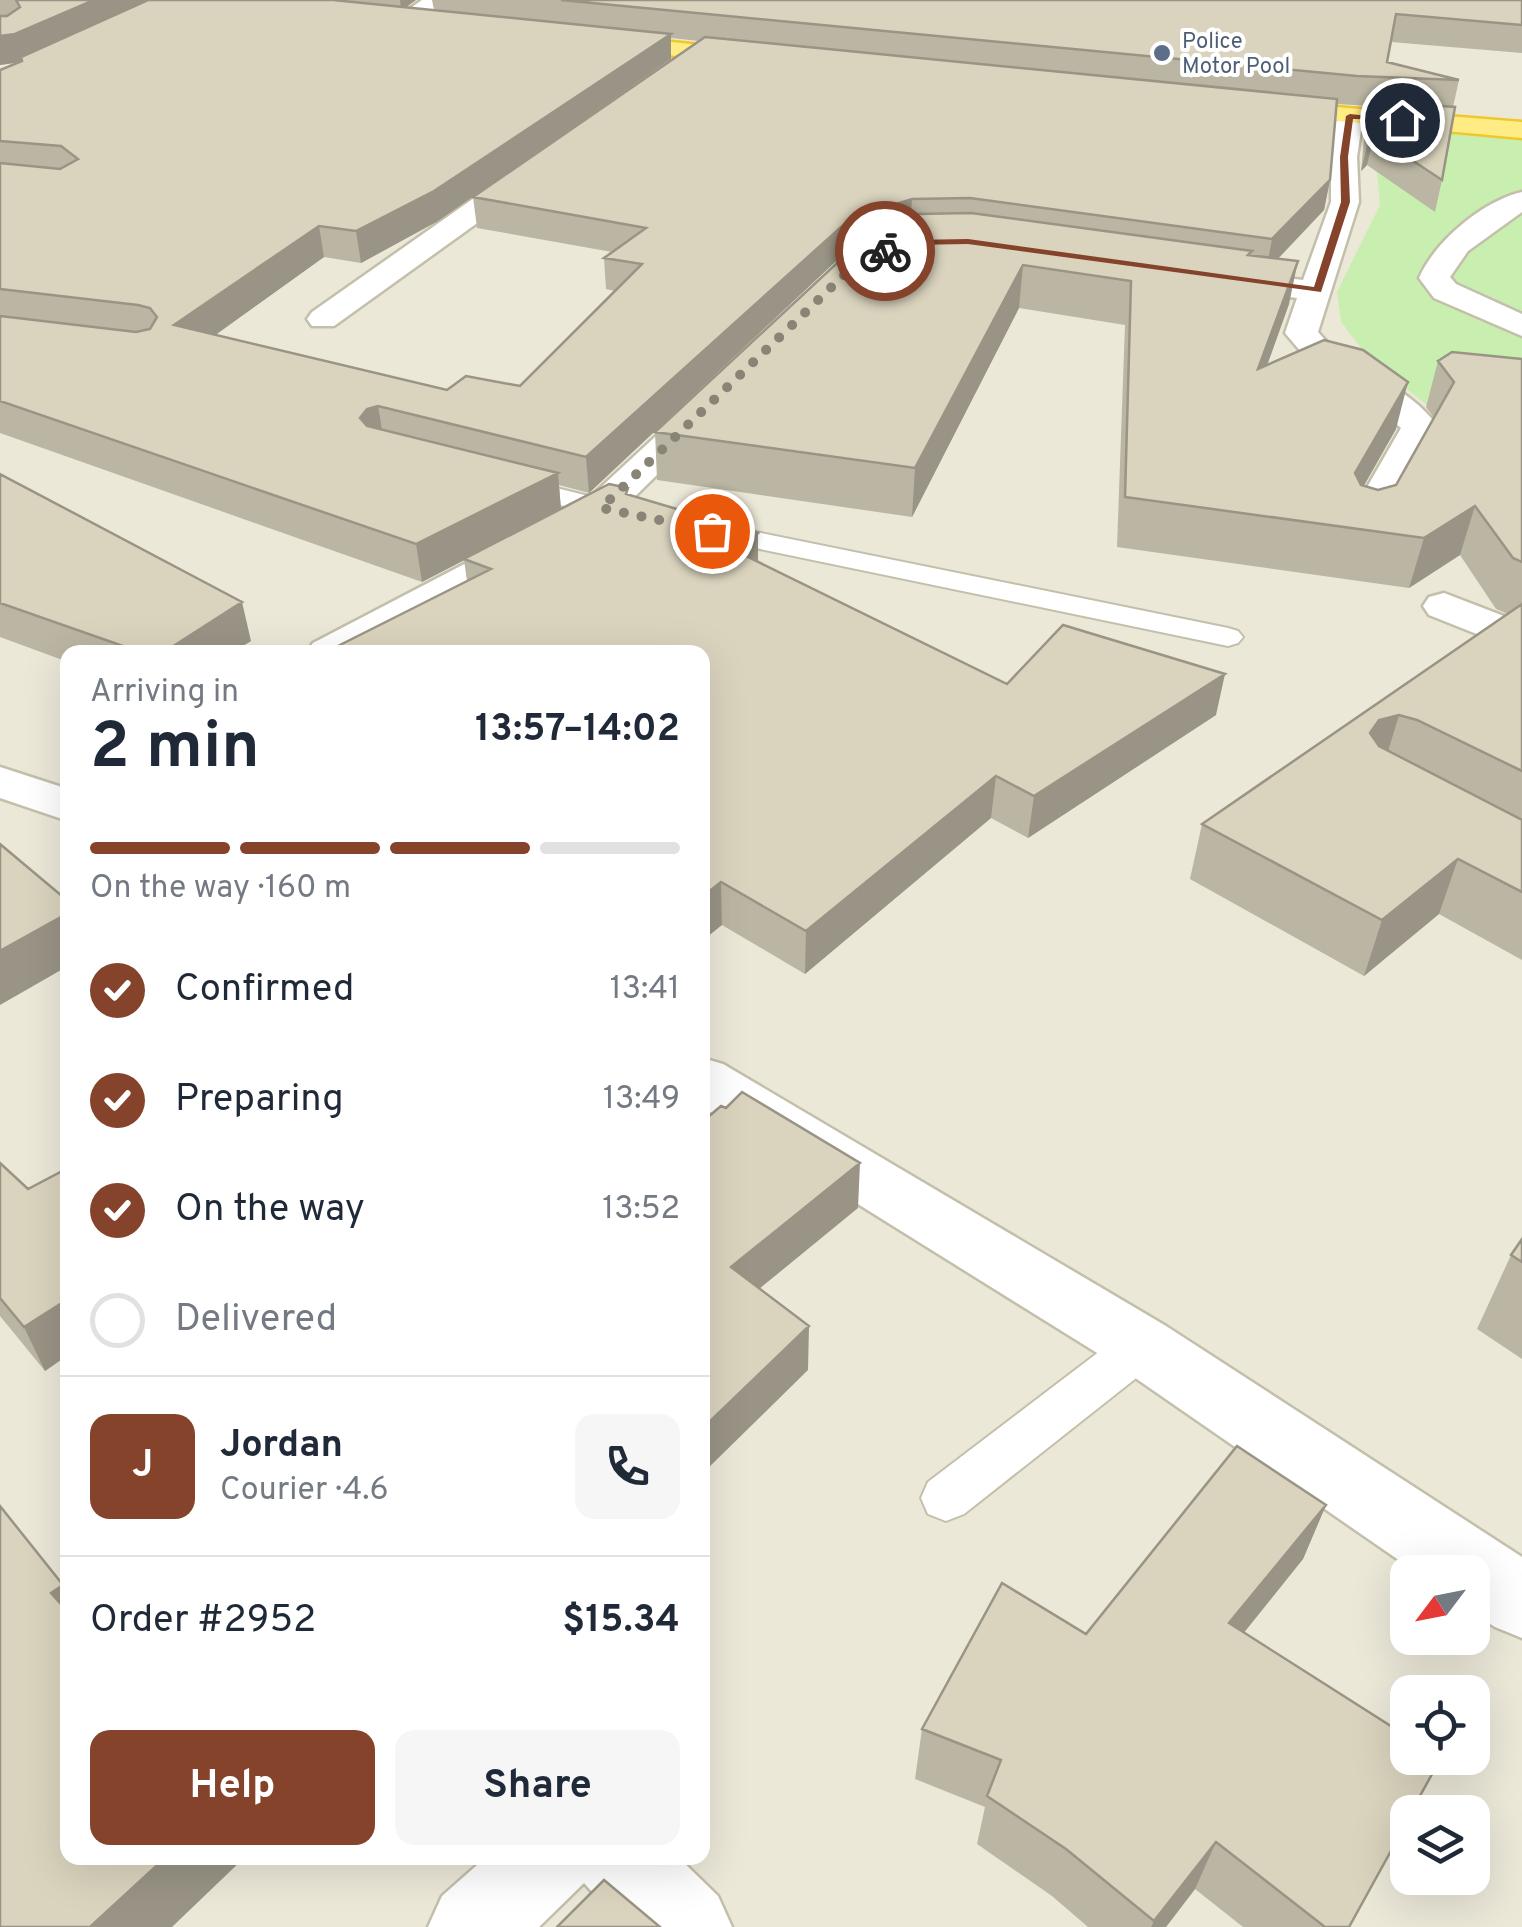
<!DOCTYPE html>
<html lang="en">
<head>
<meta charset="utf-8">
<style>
  :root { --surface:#fff; --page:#f6f6f7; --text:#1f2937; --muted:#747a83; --line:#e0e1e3; --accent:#84432a }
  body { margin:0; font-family:Overpass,sans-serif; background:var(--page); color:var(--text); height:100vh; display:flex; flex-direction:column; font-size:38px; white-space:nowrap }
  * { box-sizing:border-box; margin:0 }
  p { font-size:32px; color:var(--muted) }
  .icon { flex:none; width:55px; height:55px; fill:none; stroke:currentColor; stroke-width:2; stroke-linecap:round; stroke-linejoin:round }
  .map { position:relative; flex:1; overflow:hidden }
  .panel { position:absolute; left:60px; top:645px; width:650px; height:1220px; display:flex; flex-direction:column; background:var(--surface); border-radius:20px; box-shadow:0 10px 40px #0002 }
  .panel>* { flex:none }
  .needle { width:65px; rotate:238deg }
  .controls { position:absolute; left:1390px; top:1555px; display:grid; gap:20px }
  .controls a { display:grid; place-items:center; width:100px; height:100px; border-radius:20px; background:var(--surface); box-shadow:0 10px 40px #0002; font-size:50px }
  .pin { position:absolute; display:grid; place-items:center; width:85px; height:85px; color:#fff; margin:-42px; border:5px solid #fff; border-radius:50%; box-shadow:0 2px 10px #0007 }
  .courier { position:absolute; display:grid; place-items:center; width:100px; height:100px; margin:-50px; border:8px solid #84432a; border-radius:50%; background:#fff; color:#222; box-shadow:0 2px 12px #0007 }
  .summary em { font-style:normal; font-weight:700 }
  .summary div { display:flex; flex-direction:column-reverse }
  .summary { display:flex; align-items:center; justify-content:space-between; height:170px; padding:0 30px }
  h1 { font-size:65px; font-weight:700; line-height:75px }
  .bar { display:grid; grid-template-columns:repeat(4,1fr); gap:15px 10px; align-content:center; height:120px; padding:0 30px }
  .bar i { height:12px; border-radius:8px; background:var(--line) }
  .bar .on { background:var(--accent) }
  .bar p { grid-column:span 4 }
  .line { display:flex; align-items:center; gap:25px; padding:0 30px; border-top:2px solid var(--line) }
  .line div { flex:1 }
  .round { display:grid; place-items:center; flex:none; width:105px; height:105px; border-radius:20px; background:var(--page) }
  ol { padding:0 30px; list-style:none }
  li { display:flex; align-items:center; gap:30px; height:110px }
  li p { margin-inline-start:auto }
  li .icon { padding:10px; border-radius:50%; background:var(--accent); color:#fff; stroke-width:4 }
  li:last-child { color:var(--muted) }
  li i { width:55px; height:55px; border:5px solid var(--line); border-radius:50% }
  .cta { display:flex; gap:20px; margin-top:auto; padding:20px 30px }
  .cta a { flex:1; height:115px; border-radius:20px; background:var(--accent); color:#fff; font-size:40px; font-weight:700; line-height:115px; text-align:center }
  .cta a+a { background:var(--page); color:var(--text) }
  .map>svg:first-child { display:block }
  .residential { fill:#ebe8d8; fill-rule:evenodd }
  .green { fill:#c8efaf }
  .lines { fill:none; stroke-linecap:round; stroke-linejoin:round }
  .service-casing { stroke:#c4bfab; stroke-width:4 }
  .minor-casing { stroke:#c4bfab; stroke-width:5 }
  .trunk-casing { stroke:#efc82c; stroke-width:5 }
  .service { fill:#fff; fill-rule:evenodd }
  .minor { fill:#fff; fill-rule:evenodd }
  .trunk { fill:#ffec84; fill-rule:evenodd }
  .wall { fill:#bbb6a3; fill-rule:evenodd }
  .shaded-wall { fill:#999485 }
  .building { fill:#dad4be; stroke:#999485; stroke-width:2.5 }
  .route { fill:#84432a }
  .done { stroke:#888476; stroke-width:10; stroke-dasharray:0 18 }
  .service-dot { fill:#5c6f8a; stroke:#fff; stroke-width:4 }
  .labels { text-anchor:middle; stroke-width:8; stroke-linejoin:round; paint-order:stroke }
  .far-service-label { font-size:22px; fill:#4e5e75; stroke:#fff; text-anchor:start }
</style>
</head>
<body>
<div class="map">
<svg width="1522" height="1927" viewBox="0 0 1522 1927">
  <rect width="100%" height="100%" fill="#f7f5ea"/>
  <path class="residential" d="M 0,0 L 1522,0 L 1522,1927 L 0,1927 ZM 68,652 L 702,652 L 702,1858 L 68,1858 ZM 1408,1572 L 1472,1572 L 1472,1638 L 1408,1638 ZM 1408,1692 L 1472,1692 L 1472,1758 L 1408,1758 ZM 1408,1812 L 1472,1812 L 1472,1878 L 1408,1878 Z"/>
  <path class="green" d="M 1373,125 L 1522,140 L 1522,554 L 1462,432 L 1372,362 L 1341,322 L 1337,292 L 1380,205 Z"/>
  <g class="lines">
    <g class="service-casing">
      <path id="service" d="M 512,477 L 633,507 L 637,513 L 624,521 L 503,491 L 499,485 Z
        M 712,523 L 1228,628 L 1238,631 L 1243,637 L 1238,643 L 1228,646 L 702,537 L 698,531 Z
        M 1142,1327 L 1159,1332 L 1165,1346 L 1159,1360 L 964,1514 L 946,1521 L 928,1514 L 921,1498 L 928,1482 L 1125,1332 Z"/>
    </g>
    <g class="minor-casing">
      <path id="minor" d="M 422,0 L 447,0 L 424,17 L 408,17 L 405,12 Z
        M 1350,109 L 1363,117 L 1357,157 L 1359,202 L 1318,332 C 1351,372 1408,383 1438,427 L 1386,524 L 1380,532 L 1366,536 L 1352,532 L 1346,524 L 1401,428 L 1378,408 L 1313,366 L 1285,333 L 1297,298 L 1220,288 L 1209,286 L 1205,279 L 1209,272 L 1220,270 L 1303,280 L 1331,202 L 1331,157 L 1337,117 Z
        M 534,161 L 544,163 L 547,169 L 544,175 L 334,326 L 312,326 L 307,319 L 312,312 L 524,163 Z
        M 1522,192 L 1522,212 L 1468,251 L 1450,277 L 1456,284 L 1522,314 L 1522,336 L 1434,298 L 1419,278 C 1435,241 1483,201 1522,192 Z
        M 709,394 L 721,398 L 727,405 L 721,412 L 615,516 L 361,652 L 307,652 L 313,643 L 587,500 L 697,398 Z
        M 1444,593 L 1522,623 L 1522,652 L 1429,615 L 1423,606 L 1429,597 Z
        M 0,767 L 68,789 L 68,821 L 0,798 Z
        M 702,1058 L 723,1064 L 1166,1326 L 1522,1557 L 1522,1638 L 1495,1627 L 1472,1612 L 1472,1572 L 1416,1572 L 1118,1366 L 702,1107 Z
        M 485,1858 L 679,1858 L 718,1896 L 732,1927 L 624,1927 L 584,1883 L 539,1927 L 428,1927 L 442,1896 Z"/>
    </g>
    <g class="trunk-casing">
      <path id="trunk" d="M 595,34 L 758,51 L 769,58 L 758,65 L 587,46 L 584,41 Z
        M 1261,101 L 1522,122 L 1522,138 L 1252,113 L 1249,108 Z"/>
    </g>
    <use href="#service" class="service"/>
    <use href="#minor" class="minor"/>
    <use href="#trunk" class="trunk"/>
  </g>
  <path class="wall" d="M 0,0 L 416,0 L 406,7 L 434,10 L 432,0 L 1522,0 L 1522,53 L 1391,42 L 1387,62 L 1459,80 L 1453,107 L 1442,180 L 1435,212 L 1367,165 L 1361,171 L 1365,130 L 1370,106 L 1337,104 L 1330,180 L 1324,210 L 1278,259 L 1289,304 L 1267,365 L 1396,429 L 1364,486 L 1378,490 L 1396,485 L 1434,418 L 1426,407 L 1438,361 L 1522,359 L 1522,960 L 1439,914 L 1364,976 L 1190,879 L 1202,824 L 1508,614 L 1496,609 L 1460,555 L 1409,588 L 1117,547 L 1125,325 L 1019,308 L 912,517 L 657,480 L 655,432 L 854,247 L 850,248 L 589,493 L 559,485 L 561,509 L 628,494 L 758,562 L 1007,684 L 1216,715 L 1028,838 L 991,818 L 805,974 L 722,925 L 702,652 L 467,581 L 464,560 L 422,582 L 0,433 L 0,70 L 20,62 L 0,65 ZM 671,38 L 699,41 L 473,197 L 477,228 L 612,252 L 604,258 L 606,289 L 615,291 L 520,386 L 447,390 L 215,335 L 324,257 L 361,263 L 438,221 Z
    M 0,474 L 251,641 L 233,652 L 68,652 L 68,662 L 0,637 Z
    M 0,1163 L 28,1189 L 68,1168 L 68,1355 L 45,1371 L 0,1316 Z
    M 1522,1239 L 1522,1359 L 1477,1329 L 1511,1255 Z
    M 1326,1505 L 1303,1559 L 1244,1632 L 1349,1927 L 1243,1927 L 1195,1889 L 1166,1927 L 1088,1927 L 1052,1896 L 977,1844 L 985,1807 L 915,1779 L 922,1729 L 1086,1634 Z"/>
  <path class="shaded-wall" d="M 94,0 L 162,0 L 22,62 L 0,65 L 0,36 Z
    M 400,0 L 416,0 L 401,11 Z
    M 671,34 L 671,59 L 438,221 L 361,263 L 356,231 Z
    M 1374,135 L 1367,165 L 1361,171 L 1368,141 Z
    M 1330,180 L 1324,210 L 1266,271 L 1272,239 Z
    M 912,199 L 910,229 L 850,248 L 589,493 L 586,457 L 851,218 Z
    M 319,226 L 324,257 L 182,359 L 174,325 Z
    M 1298,261 L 1289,304 L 1249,416 L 1258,369 Z
    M 1023,265 L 1019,308 L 912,517 L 915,468 Z
    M 1408,382 L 1396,429 L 1343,522 L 1355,473 Z
    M 378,406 L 384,441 L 373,444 L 360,418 L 367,409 Z
    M 558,473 L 561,510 L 422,582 L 416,544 Z
    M 1475,506 L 1460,555 L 1409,588 L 1424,538 Z
    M 758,533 L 758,572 L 738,552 Z
    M 242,602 L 251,641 L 233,652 L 164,652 Z
    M 1225,674 L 1216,715 L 1028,838 L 1034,796 Z
    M 1399,715 L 1383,768 L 1370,733 L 1379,720 Z
    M 996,776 L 991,818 L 805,974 L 806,931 Z
    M 1458,859 L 1439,914 L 1364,976 L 1382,920 Z
    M 721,882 L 722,925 L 702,941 L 702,897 Z
    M 68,913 L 68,966 L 0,1005 L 0,951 Z
    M 860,1163 L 858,1208 L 731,1312 L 731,1267 Z
    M 68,1299 L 68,1355 L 45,1371 L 24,1327 Z
    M 809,1326 L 808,1370 L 702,1474 L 702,1429 Z
    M 1326,1505 L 1303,1559 L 1210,1675 L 1229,1623 Z
    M 63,1585 L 68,1594 L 68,1623 L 51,1593 Z
    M 1216,1842 L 1195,1889 L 1166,1927 L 1151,1927 L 1154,1921 Z
    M 165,1858 L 244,1858 L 172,1927 L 90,1927 Z"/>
  <path class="building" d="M 16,0 L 94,0 L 15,34 L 0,36 L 0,16 L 7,16 L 20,7 Z
    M 148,0 L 333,0 L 671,34 L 434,191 L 356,231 L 319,226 L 174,325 L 447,390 L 466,376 L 520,386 L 642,264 L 604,258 L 646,228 L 473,197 L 705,37 L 1337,99 L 1330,180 L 1272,239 L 970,198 L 912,199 L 851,218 L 586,457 L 378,406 L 367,409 L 360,418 L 367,426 L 558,473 L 416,544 L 0,401 L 0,316 L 136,332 L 150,329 L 157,317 L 150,308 L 138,305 L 0,289 L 0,163 L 60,169 L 78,159 L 61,146 L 0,141 L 0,70 L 22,61 L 21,57 Z
    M 561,0 L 1522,0 L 1522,25 L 1396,14 L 1387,62 L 1459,80 L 1357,76 Z
    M 1371,101 L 1455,107 L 1442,180 L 1374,135 L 1368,141 Z
    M 971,213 L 1252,251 L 1248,255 L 1298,261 L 1258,369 L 1324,340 L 1363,350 L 1408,382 L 1355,473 L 1361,485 L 1378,490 L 1396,485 L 1454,382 L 1438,361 L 1452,352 L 1522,359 L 1522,562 L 1513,558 L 1475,506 L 1424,538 L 1125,497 L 1131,281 L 1023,265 L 915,468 L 655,432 L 877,226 L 917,214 Z
    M 0,474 L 242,602 L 164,652 L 140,652 L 0,603 Z
    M 609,484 L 628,488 L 626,494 L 758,533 L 738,552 L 1007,684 L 1063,625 L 1225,674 L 1034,796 L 996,776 L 806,931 L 721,882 L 702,897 L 702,652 L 326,652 L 491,569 L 464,559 Z
    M 1522,604 L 1522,771 L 1417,720 L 1399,715 L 1379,720 L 1370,733 L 1379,746 L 1522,820 L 1522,892 L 1458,859 L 1382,920 L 1202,824 Z
    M 0,844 L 68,901 L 68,913 L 0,951 Z
    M 742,1092 L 860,1163 L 731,1267 L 809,1326 L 702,1429 L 702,1122 L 721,1106 L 726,1108 Z
    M 0,1163 L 28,1189 L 68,1168 L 68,1299 L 24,1327 L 0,1298 Z
    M 1522,1239 L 1522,1262 L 1511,1255 Z
    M 1237,1446 L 1326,1505 L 1229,1623 L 1408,1737 L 1408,1758 L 1441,1758 L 1411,1812 L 1408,1812 L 1408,1820 L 1349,1927 L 1325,1927 L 1216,1842 L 1154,1921 L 1066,1849 L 987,1796 L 1001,1760 L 922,1729 L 1002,1583 L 1086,1634 Z
    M 0,1506 L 63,1585 L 51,1593 L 68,1612 L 68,1858 L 165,1858 L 90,1927 L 0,1927 Z
    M 604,1880 L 660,1927 L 557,1927 Z"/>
  <path class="route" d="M 1350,114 L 1405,120 L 1353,119 L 1348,157 L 1350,202 L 1321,292 L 968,244 L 911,245 L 885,254 L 881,251 L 910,240 L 968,239 L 1314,287 L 1341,202 L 1340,157 L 1346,116 Z"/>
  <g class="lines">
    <path class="done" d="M 712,531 L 601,508 L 862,258 L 885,251"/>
  </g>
  <circle class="service-dot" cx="1162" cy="53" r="10"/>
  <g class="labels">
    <g class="far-service-label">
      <text x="1182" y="48">Police<tspan x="1182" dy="25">Motor Pool</tspan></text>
    </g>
  </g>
</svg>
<div class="controls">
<a><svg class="needle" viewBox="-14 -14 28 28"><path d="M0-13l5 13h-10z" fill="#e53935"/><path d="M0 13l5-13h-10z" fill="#747a83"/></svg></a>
<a><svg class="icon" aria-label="locate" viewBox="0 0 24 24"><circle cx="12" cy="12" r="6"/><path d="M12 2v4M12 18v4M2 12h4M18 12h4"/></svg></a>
<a><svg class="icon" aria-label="layers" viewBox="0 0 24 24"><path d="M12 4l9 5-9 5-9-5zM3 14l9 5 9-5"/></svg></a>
</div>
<div class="pin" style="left:712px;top:531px;background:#ea580c"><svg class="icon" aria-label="bag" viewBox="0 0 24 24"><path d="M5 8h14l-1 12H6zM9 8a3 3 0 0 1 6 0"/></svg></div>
<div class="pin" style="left:1402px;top:120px;background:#1f2937"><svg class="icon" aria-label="home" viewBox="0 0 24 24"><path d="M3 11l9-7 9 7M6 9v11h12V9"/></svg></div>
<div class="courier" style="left:885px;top:251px"><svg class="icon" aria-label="bike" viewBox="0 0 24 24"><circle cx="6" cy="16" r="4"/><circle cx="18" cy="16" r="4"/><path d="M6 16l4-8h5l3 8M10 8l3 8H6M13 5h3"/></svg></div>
<section class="panel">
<div class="summary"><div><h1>2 min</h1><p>Arriving in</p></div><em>13:57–14:02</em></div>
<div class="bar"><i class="on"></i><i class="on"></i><i class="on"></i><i></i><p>On the way · 160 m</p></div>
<ol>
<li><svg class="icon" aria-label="check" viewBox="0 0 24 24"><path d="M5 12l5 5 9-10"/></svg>Confirmed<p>13:41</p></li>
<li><svg class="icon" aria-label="check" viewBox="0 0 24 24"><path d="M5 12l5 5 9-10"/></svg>Preparing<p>13:49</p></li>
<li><svg class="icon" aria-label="check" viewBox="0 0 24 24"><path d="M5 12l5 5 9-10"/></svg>On the way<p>13:52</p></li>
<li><i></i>Delivered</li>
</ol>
<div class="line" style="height:180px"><b class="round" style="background:var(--accent);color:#fff">J</b><div><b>Jordan</b><p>Courier · 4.6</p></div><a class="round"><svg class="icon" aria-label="phone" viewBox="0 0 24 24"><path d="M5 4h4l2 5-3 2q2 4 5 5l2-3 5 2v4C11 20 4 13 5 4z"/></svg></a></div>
<div class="line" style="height:130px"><div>Order #2952</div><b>$15.34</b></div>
<div class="cta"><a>Help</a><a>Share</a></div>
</section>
</div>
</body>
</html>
